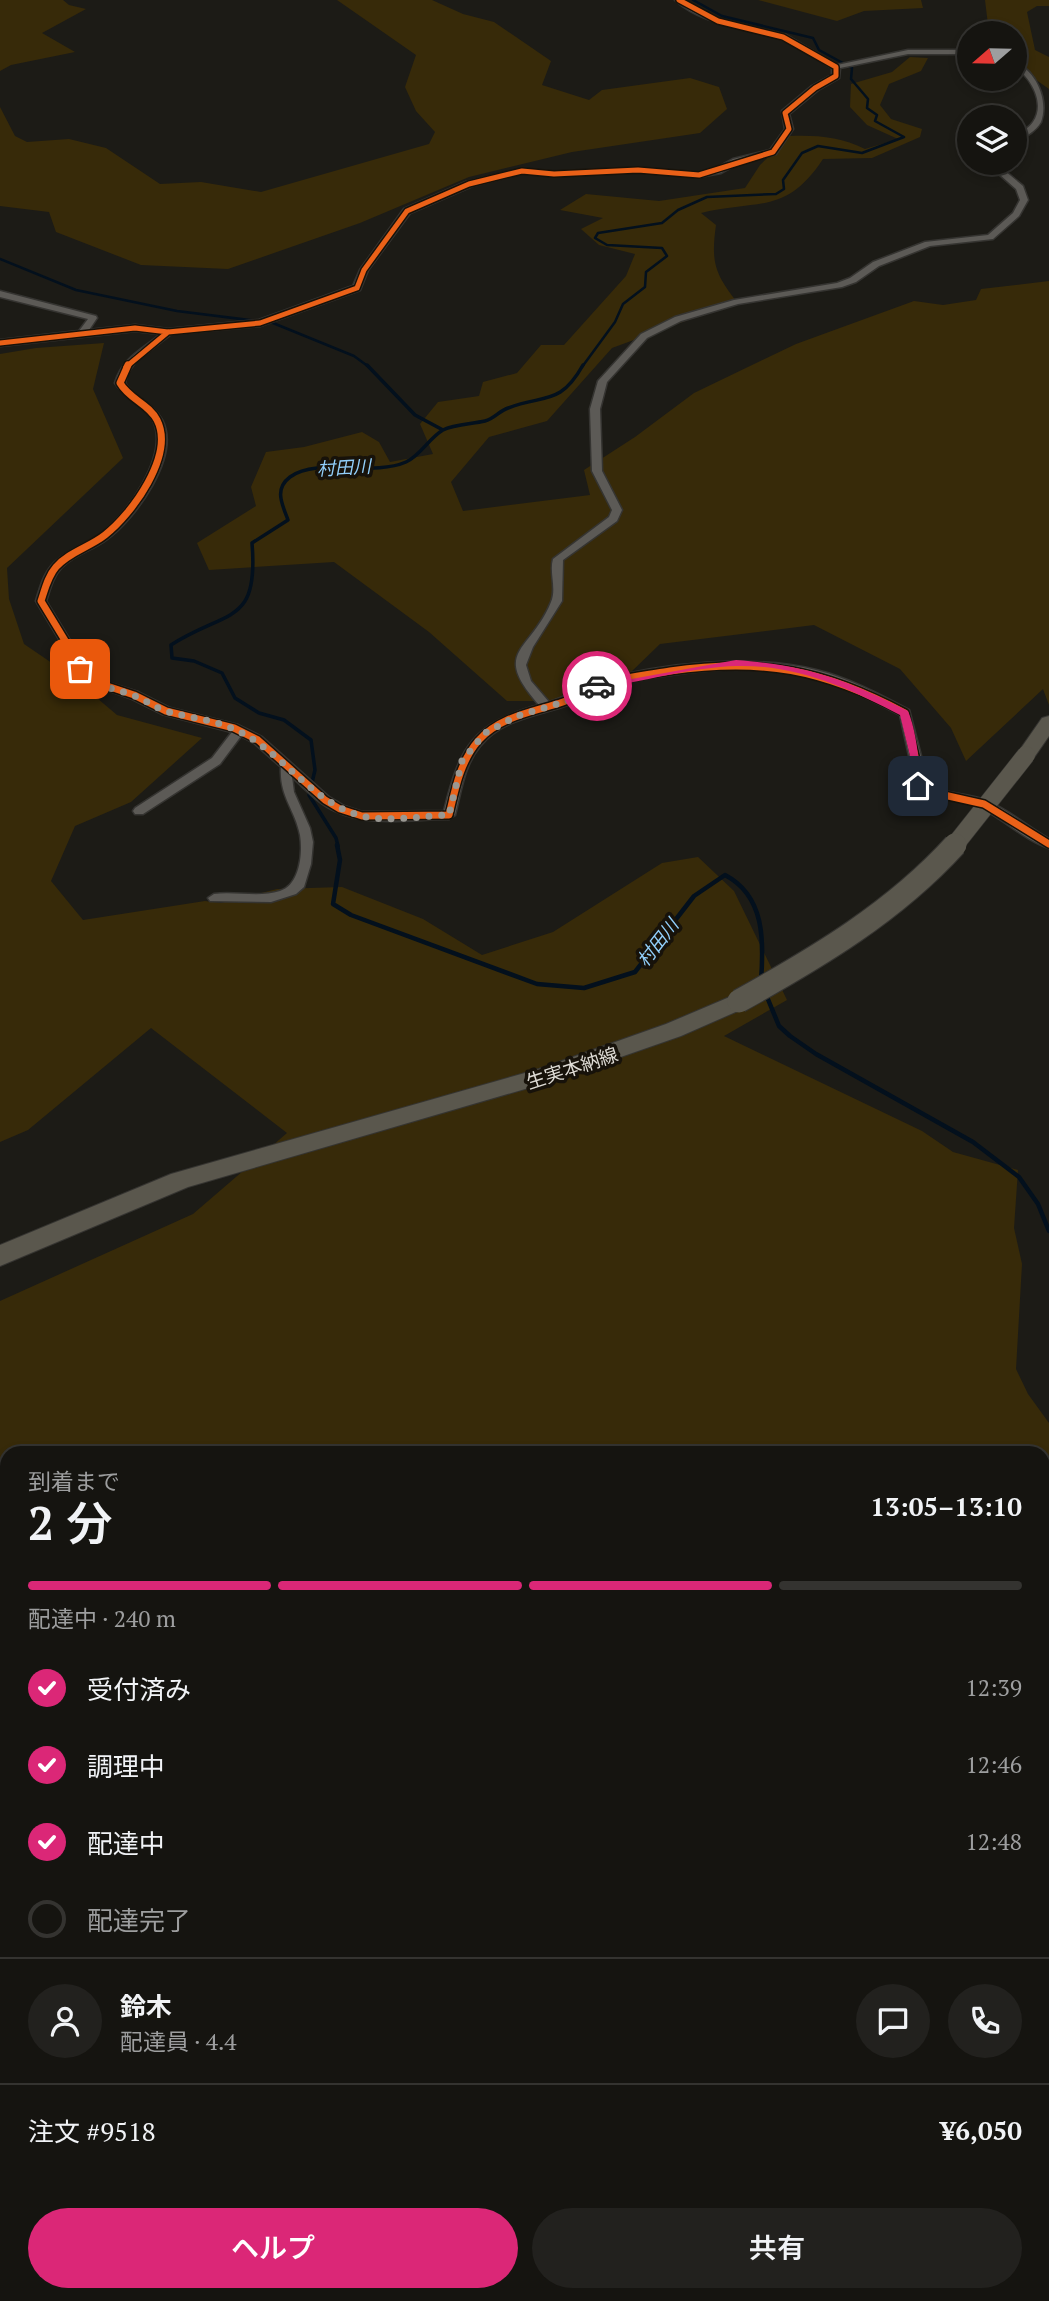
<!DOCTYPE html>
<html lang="ja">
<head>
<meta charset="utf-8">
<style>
  :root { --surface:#151410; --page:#22211e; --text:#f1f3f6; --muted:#9d9e9f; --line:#343330; --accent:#db2777 }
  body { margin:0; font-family:"PT Serif","Noto Sans JP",serif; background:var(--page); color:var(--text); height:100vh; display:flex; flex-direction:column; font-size:26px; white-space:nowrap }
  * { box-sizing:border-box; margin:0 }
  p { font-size:23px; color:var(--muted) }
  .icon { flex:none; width:38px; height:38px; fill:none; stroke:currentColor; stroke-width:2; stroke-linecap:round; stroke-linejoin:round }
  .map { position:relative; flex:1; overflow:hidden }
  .sheet { position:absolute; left:0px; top:1446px; width:1050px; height:856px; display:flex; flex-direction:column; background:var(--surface); border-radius:21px 21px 0 0; box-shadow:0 4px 10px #0003,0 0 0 2px var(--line) }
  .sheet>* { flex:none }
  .needle { width:46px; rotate:250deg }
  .controls { position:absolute; left:957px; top:21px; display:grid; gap:14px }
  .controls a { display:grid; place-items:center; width:70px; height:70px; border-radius:50%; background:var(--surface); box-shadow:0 4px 10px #0003,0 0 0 2px var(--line); font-size:35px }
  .pin { position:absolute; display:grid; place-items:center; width:60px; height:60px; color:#fff; margin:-30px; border-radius:14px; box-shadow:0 4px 10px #0006 }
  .courier { position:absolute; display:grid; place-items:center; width:70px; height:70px; margin:-35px; border:5px solid #db2777; border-radius:50%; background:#fff; color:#222; box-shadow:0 2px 9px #0007 }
  .headline em { font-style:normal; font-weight:600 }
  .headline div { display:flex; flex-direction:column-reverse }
  .headline { display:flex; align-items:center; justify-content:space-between; height:119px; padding:0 28px }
  h1 { font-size:46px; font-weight:600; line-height:52px }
  .bar { display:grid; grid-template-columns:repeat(4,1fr); gap:10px 7px; align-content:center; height:84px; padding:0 28px }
  .bar i { height:9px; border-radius:5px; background:var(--line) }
  .bar .active { background:var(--accent) }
  .bar p { grid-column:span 4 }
  .line { display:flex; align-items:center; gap:18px; padding:0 28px; border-top:2px solid var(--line) }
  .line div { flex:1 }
  .round { display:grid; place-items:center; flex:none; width:74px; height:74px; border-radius:37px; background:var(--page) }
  ol { padding:0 28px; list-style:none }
  li { display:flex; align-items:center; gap:21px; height:77px }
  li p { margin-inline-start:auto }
  li .icon { padding:7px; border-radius:50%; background:var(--accent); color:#fff; stroke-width:4 }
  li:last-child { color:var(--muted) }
  li i { width:38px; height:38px; border:4px solid var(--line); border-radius:50% }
  .primary-button { display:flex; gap:14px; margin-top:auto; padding:14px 28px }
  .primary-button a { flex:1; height:80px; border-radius:42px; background:var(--accent); color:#fff; font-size:28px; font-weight:600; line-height:80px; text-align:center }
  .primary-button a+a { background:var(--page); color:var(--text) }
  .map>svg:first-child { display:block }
  .green { fill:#372a09 }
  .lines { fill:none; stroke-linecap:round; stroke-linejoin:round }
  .stream-far2 { stroke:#03101d; stroke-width:2.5 }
  .stream-far1 { stroke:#03101d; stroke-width:3.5 }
  .stream { stroke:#03101d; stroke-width:4.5 }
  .street-casing { stroke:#353431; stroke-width:3 }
  .primary-casing { stroke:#353431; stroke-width:2 }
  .street { fill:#5c5a56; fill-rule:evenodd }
  .primary { fill:#5a574d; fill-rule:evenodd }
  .primary-bridge-far1-casing { stroke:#353431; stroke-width:19; stroke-linecap:butt }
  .primary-bridge-casing { stroke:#353431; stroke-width:25; stroke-linecap:butt }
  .primary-bridge-far1 { stroke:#5a574d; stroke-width:18 }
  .primary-bridge { stroke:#5a574d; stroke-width:23 }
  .cycleway-far1-casing { stroke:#17120a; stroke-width:8 }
  .cycleway-casing { stroke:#17120a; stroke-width:10 }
  .cycleway-far1 { stroke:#ea6118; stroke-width:5 }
  .cycleway { stroke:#ea6118; stroke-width:7 }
  .route { fill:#db2777 }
  .done { stroke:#9a9892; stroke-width:7; stroke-dasharray:0 12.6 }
  .labels { text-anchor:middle; stroke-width:7; stroke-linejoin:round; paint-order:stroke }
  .far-water-label { font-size:18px; font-style:italic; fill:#92cffa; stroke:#17120a }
  .street-label { font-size:19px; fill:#dedbd5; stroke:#17120a }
</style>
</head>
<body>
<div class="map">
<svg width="1049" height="2301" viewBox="0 0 1049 2301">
  <rect width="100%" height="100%" fill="#1c1b16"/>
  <path class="green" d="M 0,0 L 63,0 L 69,5 L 86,9 L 42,33 L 75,52 L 11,65 L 0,71 Z
    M 337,0 L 432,0 L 463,14 L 494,22 L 551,61 L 542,85 L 589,100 L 602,90 L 690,78 L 719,87 L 727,109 L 700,133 L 572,152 L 469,177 L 360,223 L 228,269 L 141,265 L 56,232 L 49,212 L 0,206 L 0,107 L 15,136 L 27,142 L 69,139 L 106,148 L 160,184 L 201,182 L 261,192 L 429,144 L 435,132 L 416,111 L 405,87 L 416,55 Z
    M 758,0 L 921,0 L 923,8 L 864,11 L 837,21 Z
    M 985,0 L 1049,0 L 1049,6 L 1037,6 L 1027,12 L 1035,50 L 1049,57 L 1049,89 L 1015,65 L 1015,33 L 989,33 Z
    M 910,57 L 928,58 L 921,71 L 889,84 L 880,105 L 891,119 L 922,129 L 920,137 L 872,158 L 823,159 C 786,215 759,199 701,213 L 716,225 C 711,261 714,273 737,302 L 612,348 L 547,421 L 489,437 L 451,482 L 463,511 L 590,495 L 584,470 L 635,437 L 694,393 L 796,344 L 914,301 L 943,305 L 976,300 L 981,289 L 1049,281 L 1049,705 L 1043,689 L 966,761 L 951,728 L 900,669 L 814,625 L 660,644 L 601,701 L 507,701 L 429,632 L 334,562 L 209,570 L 197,543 L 256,506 L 251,487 L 266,452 L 304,447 L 362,432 L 379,442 L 390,462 L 433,454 L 420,424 L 438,402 L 479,396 L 483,382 L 517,373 L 541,345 L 564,345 L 626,276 L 635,254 L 599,245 L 581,229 L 603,218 L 560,210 L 586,194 L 659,201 L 745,188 L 760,165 L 790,136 C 817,135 841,137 865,149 L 898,139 L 867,125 L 850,107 L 851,84 L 892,72 Z
    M 104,343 L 93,389 L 123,458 L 7,568 L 9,599 L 24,644 L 71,676 L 117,715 L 202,738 L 131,802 L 75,826 L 51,881 L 83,920 L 205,901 L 221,903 L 277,889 L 342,887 L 423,919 L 482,955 L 553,932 L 662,863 L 698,857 L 734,891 L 787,1000 L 724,1036 L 922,1131 L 953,1152 L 1018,1170 L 1014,1228 L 1022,1264 L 1016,1369 L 1028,1394 L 1049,1423 L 1049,2301 L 693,2301 L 690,2294 L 1043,2294 L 1043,1452 L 7,1452 L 7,2206 L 0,2217 L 0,1301 L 193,1214 L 287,1133 L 151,1028 L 28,1130 L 0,1142 L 0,354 L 36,348 Z
    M 310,2294 L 584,2294 L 576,2301 L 315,2301 Z"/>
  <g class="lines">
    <path class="stream-far2" d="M 0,259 L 76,290 L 177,311 L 273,323 L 354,356 L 369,367
      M 582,367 L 615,322 L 623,304 L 645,287 L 646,272 L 667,256 L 662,248 L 607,245 L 595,238 L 598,233 L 662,223 L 678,210 L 707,197 L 776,194 L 784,189 L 783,180 L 802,153 L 818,146 L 862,153 L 904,137 L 875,121 L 877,115 L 867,108 L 868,99 L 851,79 L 852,68 L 819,50 L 813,38 L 722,16 L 693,0"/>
    <path class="stream-far1" d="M 367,365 L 415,415 L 443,430
      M 338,846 L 336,838 L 309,795 L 315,770 L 311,740 L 284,720 L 259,713 L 235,698 L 222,673 L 194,661 L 172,658 L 171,645 C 227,609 259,626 252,543 L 288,520 C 282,504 274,489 290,477 C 318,457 372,477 406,462 C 420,456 429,438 443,430 C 454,424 472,424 485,421 C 494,419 499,411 508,408 C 545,394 560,406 583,365"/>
    <path class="stream" d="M 337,845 L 340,860 L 333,904 L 351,915 L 537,984 L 584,988 L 635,972 L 694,896 L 725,875 C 765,896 764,941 761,981
      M 765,992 L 779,1026 L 790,1036 L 816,1054 L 973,1142 L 1019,1177 L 1038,1204 L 1049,1231"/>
    <g class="street-casing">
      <path id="street" d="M 675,0 L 684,0 L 695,8 L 720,20 L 786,35 L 837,65 L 908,50 L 970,50 L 970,54 L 908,54 L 840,68 L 839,78 L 818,90 L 789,114 L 793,129 L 776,154 L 739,163 L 721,173 L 699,177 L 638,172 L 554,176 L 522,173 L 472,186 L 410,213 L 368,270 L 360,290 L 260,326 L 171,334 L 136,361 L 127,374 L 125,383 C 134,399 153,403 162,420 C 181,456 135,519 107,539 C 93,550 74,554 62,567 C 53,576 50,589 46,601 L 93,678 L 138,692 L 170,708 L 238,725 L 262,737 L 329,797 L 344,806 L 362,812 L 444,811 C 460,746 473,724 539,705 C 490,650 531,652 551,602 C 557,588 549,573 553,559 L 609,517 L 612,510 L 592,471 L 590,409 L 598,381 L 641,334 L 675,317 L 734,300 L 837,283 L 850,278 L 873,262 L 925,242 L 988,235 L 1013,213 L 1020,200 L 1016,189 L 991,167 L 990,163 L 998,163 L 999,166 L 1023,186 L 1028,200 L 1019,216 L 993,239 L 930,246 L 879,266 L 856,282 L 842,287 L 738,304 L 681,321 L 647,338 L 607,382 L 600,409 L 602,471 L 622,510 L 617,521 L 563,560 L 562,601 L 533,647 L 526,665 L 531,681 L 549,702 C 567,697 580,686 598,681 C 663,663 750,654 816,670 C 849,678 879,694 909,710 L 921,756 L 919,781 C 938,796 966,791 987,801 C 1010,811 1028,827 1049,839 L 1049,848 C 1021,839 1001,815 973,804 C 951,796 924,802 907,782 L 909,756 L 900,715 C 816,669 765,661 670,675 C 646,678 621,681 598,689 C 587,692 580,700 570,704 C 538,716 503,718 480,746 C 464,765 461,792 455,815 L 449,819 C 413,819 368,827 335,811 C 318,803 305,789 292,777 L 294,792 L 310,828 L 313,842 L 311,864 L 304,887 L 296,894 L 271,902 L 210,901 L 208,898 L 214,894 C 235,891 259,898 280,891 C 300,885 303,853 300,835 C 295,809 279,796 281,767 L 254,743 L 241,736 L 220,764 L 143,814 L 135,814 L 133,811 L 135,808 L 212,758 L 232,732 L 162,714 L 130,698 L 85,682 L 36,601 C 40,587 44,573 54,563 C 67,550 85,545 100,535 C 127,515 170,455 153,420 C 144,404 125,399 115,383 C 122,358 142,350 161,334 L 135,331 L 0,346 L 0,340 L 79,331 L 88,319 L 0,297 L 0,291 L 96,316 L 97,318 L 89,330 L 135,325 L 168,329 L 259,320 L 353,286 L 360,270 L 404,209 L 466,182 L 522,169 L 554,172 L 638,168 L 699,173 L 715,169 L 733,159 L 770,150 L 785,129 L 782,111 L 812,86 L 832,75 L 832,68 C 815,57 798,45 779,38 C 743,25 705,27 675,0 Z
        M 1015,62 C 1036,71 1049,100 1041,122 C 1036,131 1024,138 1015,142 L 1015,136 C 1021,132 1029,128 1033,122 C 1046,103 1031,78 1015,67 Z"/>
    </g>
    <g class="primary-casing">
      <path id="primary" d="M 1049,716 L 1049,736 L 1033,759 L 1019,759 L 1017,755 L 1019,751 L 1042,718 Z
        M 739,993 L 747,995 L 750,1001 L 747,1007 L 681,1036 L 549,1082 L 188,1187 L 0,1266 L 0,1245 L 171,1174 L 539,1069 L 666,1024 Z"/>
    </g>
    <use href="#street" class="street"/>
    <use href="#primary" class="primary"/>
    <g class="primary-bridge-far1-casing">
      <path id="primary-bridge-far1" d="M 954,846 L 1026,755"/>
    </g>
    <g class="primary-bridge-casing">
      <path id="primary-bridge" d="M 739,1001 C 818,957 894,912 955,845"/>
    </g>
    <use href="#primary-bridge-far1" class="primary-bridge-far1"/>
    <use href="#primary-bridge" class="primary-bridge"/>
    <g class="cycleway-far1-casing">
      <path id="cycleway-far1" d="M 0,343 L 135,328 L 168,332 L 260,323 L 357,288 L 364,270 L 407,211 L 469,184 L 522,171 L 554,174 L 638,170 L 699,175 L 773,152 L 789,129 L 785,113 L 815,88 L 836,76 L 836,67 L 783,37 L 718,21 L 679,0
        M 126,367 L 168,332"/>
    </g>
    <g class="cycleway-casing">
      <path id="cycleway" d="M 128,365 L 120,383 C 129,399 149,404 157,420 C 175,455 132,514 105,535 C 90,547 69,552 56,567 C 48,576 45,589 41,601 L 89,680 L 134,695 L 166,711 L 234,728 L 258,740 L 325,800 L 340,809 L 362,816 L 449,815 C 455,790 460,762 478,741 C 500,716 533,712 563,702 C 575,698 584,689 597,685 C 620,678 645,675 670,671 C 762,658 823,669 905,713 L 915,756 L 913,782 L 926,791 L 984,804 L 1049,844"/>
    </g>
    <use href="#cycleway-far1" class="cycleway-far1"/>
    <use href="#cycleway" class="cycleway"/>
  </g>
  <path class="route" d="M 736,660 C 806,665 846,679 908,711 C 918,736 919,766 921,789 L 914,789 L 908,782 L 910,756 L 900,715 C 849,688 795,664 736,666 C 694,667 640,682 597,689 L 593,686 Z"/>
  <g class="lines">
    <path class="done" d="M 80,669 C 95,689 113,687 135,696 C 147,701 157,709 169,712 C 191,718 215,720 236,730 C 282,751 309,800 358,815 C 385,823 421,816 449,815 L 462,761 L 485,733 L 517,716 L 567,701 L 597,686"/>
  </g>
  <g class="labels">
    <g class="far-water-label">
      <text transform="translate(344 468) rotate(-3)" y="6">村田川</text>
      <text transform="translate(658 943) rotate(-52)" y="6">村田川</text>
    </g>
    <g class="street-label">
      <text transform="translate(572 1068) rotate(-18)" y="7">生実本納線</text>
    </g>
  </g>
</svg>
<div class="controls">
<a><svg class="needle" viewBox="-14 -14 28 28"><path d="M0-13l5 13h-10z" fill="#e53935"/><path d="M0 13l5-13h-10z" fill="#9d9e9f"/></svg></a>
<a><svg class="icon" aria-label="layers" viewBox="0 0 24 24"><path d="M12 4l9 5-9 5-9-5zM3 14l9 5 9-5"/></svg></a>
</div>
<div class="pin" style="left:80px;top:669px;background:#ea580c"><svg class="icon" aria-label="bag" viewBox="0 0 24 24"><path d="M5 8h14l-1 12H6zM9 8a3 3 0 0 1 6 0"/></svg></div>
<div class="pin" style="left:918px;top:786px;background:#1f2937"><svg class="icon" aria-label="home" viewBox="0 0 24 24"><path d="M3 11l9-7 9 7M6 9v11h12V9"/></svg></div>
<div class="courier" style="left:597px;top:686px"><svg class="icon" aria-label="car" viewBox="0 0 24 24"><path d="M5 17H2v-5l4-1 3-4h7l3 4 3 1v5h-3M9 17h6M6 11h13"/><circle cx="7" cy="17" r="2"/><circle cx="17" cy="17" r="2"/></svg></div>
<section class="sheet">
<div class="headline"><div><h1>2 分</h1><p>到着まで</p></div><em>13:05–13:10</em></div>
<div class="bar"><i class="active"></i><i class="active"></i><i class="active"></i><i></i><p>配達中 · 240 m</p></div>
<ol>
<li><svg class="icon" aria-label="check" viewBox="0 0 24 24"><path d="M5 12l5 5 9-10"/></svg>受付済み<p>12:39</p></li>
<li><svg class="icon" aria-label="check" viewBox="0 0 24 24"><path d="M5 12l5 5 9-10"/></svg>調理中<p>12:46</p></li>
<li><svg class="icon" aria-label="check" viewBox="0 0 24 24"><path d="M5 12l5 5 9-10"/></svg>配達中<p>12:48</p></li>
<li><i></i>配達完了</li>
</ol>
<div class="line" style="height:126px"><a class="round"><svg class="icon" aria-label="person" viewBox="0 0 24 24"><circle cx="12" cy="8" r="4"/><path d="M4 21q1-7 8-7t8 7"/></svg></a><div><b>鈴木</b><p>配達員 · 4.4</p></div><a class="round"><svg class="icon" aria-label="chat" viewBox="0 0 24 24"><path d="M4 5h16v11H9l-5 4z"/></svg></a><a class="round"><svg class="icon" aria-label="phone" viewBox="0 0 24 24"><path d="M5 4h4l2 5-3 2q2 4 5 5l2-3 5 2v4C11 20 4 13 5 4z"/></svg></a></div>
<div class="line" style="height:91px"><div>注文 #9518</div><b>¥6,050</b></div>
<div class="primary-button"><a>ヘルプ</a><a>共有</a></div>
</section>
</div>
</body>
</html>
